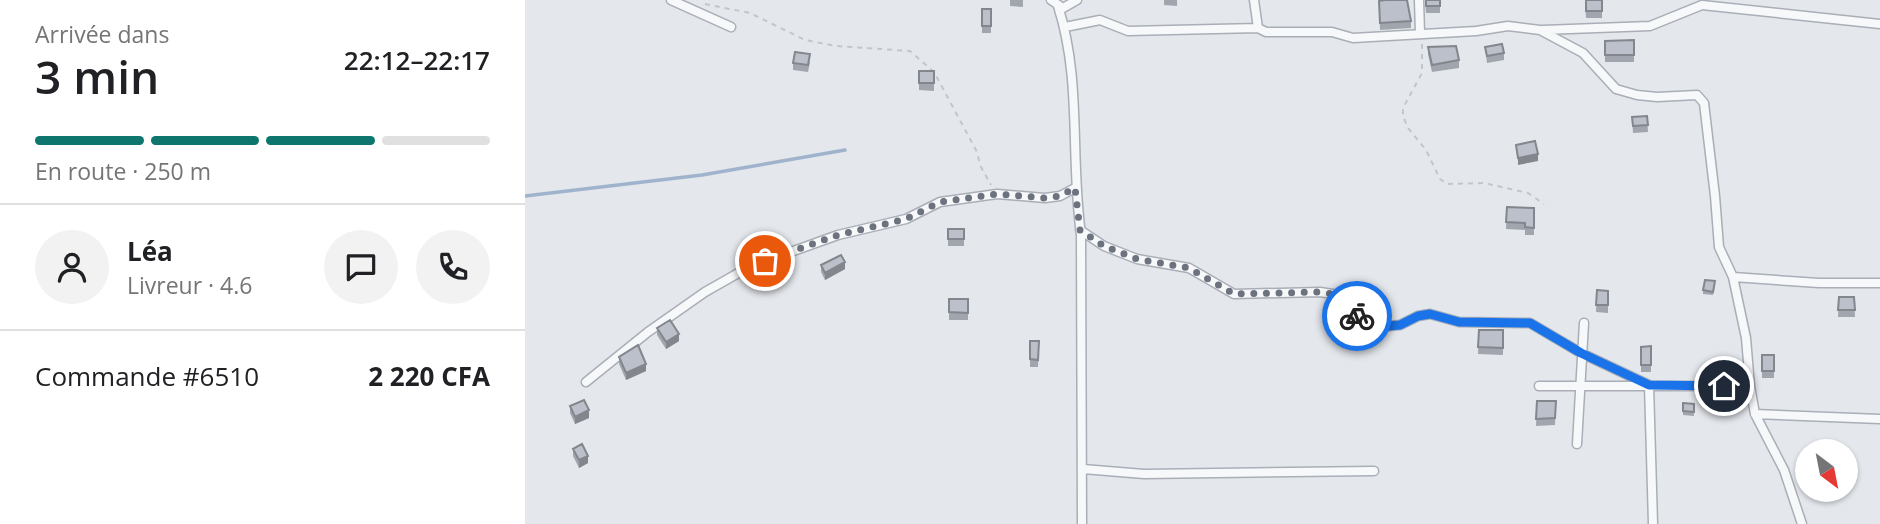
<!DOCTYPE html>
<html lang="fr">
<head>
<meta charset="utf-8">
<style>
  :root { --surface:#fff; --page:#f2f2f2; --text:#202124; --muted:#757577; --line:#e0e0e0; --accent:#0f766e }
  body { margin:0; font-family:"Open Sans",sans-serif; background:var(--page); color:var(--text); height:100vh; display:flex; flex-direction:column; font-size:26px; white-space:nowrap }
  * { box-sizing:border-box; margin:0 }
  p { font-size:23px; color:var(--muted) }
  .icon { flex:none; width:38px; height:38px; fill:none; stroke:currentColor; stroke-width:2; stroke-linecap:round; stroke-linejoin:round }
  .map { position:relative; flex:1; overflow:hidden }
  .details { display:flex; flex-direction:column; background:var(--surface); width:525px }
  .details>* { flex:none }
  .needle { width:46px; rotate:148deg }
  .buttons { position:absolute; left:1270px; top:439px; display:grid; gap:14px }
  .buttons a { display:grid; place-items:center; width:63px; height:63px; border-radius:50%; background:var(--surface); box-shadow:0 2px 5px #0004; font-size:35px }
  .pin { position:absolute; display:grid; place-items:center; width:60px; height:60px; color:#fff; margin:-30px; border:4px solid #fff; border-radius:50%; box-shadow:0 2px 7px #0007 }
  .courier { position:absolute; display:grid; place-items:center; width:70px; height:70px; margin:-35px; border:5px solid #1a73e8; border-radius:50%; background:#fff; color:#222; box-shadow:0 2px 9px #0007 }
  .overview em { font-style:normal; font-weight:600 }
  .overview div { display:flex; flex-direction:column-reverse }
  .overview { display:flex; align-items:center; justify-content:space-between; height:119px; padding:0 35px }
  h1 { font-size:46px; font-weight:600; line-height:52px }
  .bar { display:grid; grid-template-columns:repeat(4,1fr); gap:10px 7px; align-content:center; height:84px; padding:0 35px }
  .bar i { height:9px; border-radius:5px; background:var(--line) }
  .bar .on { background:var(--accent) }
  .bar p { grid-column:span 4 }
  .line { display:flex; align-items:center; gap:18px; padding:0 35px; border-top:2px solid var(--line) }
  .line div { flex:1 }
  .round { display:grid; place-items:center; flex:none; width:74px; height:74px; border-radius:37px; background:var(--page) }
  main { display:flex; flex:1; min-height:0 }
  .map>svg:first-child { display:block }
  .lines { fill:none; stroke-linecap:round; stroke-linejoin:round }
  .stream { stroke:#9fb4cc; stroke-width:3.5 }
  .minor-casing { stroke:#a9aeb7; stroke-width:11 }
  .path { stroke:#c2c5cb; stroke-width:2; stroke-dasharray:5 5; stroke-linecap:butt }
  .minor { stroke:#f7f8fa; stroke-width:8 }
  .wall { fill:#a1a5ae }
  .shaded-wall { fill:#83868d }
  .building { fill:#bbc0ca; stroke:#83868d; stroke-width:2 }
  .done { stroke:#6c737f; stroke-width:7; stroke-dasharray:0 12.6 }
  .route { stroke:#1a73e8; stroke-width:9 }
</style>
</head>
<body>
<main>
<section class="details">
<div class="overview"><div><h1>3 min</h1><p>Arrivée dans</p></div><em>22:12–22:17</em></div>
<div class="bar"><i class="on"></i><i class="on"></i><i class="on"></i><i></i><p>En route · 250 m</p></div>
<div class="line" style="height:126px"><a class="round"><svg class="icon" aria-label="person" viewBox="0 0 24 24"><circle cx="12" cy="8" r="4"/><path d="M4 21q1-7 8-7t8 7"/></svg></a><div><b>Léa</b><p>Livreur · 4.6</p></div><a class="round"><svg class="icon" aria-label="chat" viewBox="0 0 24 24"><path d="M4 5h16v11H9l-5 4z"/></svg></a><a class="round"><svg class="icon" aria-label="phone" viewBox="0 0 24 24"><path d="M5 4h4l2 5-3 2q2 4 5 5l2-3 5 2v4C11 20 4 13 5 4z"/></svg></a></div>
<div class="line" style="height:91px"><div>Commande #6510</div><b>2 220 CFA</b></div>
</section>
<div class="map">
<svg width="1355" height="524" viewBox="0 0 1355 524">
  <rect width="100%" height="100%" fill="#e4e7ec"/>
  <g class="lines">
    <path class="stream" d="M 0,196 L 177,175 L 320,150"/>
    <g class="minor-casing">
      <path id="minor" d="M 146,0 L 206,27
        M 526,0 L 538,8 L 552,0
        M 729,0 L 733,28 L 741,32 L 807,32 L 828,38 L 951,31 L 983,26 L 1015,30 L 1058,53 L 1091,89 L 1112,95 L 1132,97 L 1172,95 L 1179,103 L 1190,196 L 1194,247 L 1208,277 L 1221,338 L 1225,386 L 1230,414 L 1259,470 L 1277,524
        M 894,0 L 895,33
        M 533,6 C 557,80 545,158 556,234 L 557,524
        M 540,27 L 575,20 L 603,31 L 733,28
        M 1018,30 L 1125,26 L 1177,5 L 1355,24
        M 555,230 L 579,246 L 612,259 L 664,268 L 709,294 L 795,292 L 808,294 L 818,298 L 823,308 L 835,320 L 852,327 L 875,325 L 893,316 L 905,314 L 934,322 L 1005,323 L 1056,353 L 1124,385 L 1128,524
        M 1208,277 L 1294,283 L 1355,283
        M 61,382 L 123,332 L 180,292 L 224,267 L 313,235 L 381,219 L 415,202 L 472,194 L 520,198 L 535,196 L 550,188
        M 1014,386 L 1225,386
        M 1230,414 L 1355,419
        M 1052,444 L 1059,323
        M 558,469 L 619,474 L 849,471"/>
    </g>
    <path class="path" d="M 180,4 L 225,13 L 280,40 L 311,46 L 385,51 L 409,72 L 451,150 L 456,167 L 466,185
      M 897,44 L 897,73 L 878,108 L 878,116 L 883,128 L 901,150 L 915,179 L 922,184 L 959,183 L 1003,193 L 1019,204"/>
    <use href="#minor" class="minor"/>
  </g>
  <path class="wall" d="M 485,0 L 498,0 L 498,7 L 485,6 Z
    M 639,0 L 652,0 L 652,6 L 639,5 Z
    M 900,0 L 915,0 L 915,13 L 901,13 Z
    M 1060,0 L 1077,0 L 1077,18 L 1061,18 Z
    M 854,1 L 886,21 L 886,28 L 855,30 Z
    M 457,9 L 466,9 L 466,33 L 457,33 Z
    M 1109,40 L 1109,62 L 1080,62 L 1080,41 Z
    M 903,47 L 934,60 L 934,68 L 907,72 L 903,54 Z
    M 960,47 L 979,53 L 979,60 L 962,63 Z
    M 285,62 L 283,72 L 268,70 L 268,63 Z
    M 394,71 L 409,71 L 409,91 L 394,90 Z
    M 1122,116 L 1123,132 L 1108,133 L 1107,117 Z
    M 982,207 L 1009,208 L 1009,235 L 1000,235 L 1000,230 L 981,229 Z
    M 423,229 L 439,229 L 439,246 L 423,246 Z
    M 296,265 L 320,269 L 300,280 L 296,272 Z
    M 1190,285 L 1188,295 L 1178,294 L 1178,290 Z
    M 1072,290 L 1083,291 L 1083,313 L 1071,312 Z
    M 1314,297 L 1329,297 L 1330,317 L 1313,317 Z
    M 424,299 L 443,299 L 443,320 L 424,320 Z
    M 132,328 L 154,341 L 141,349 L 132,335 Z
    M 954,330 L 978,330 L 978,355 L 953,354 Z
    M 505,341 L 514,341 L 513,367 L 505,367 Z
    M 1126,346 L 1126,372 L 1116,372 L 1116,347 Z
    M 1237,355 L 1249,355 L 1249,378 L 1237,378 Z
    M 94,357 L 121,371 L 101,380 L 94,364 Z
    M 1012,401 L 1031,401 L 1030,425 L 1011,426 Z
    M 1158,403 L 1169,404 L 1169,416 L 1158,415 Z
    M 45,406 L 64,418 L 50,424 L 45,413 Z
    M 48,449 L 63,463 L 54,468 L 48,456 Z"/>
  <path class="shaded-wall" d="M 1013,154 L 1013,161 L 993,165 L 993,158 Z
    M 320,262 L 320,269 L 300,280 L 300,273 Z
    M 154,334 L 154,341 L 141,349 L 141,342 Z
    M 121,364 L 121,371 L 101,380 L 101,373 Z
    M 64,410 L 64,418 L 50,424 L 50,417 Z
    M 63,456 L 63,463 L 54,468 L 54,460 Z"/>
  <path class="building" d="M 860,0 L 882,0 L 886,21 L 855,23 L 854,1 Z
    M 901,0 L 915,0 L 915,6 L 901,6 Z
    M 1061,0 L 1077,0 L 1077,11 L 1061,11 Z
    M 457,9 L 466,9 L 466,26 L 457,26 Z
    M 1109,40 L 1109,55 L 1080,55 L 1080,41 Z
    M 977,44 L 979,53 L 962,56 L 960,47 Z
    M 931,46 L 934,60 L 907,65 L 903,47 Z
    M 270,52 L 285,54 L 283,65 L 268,63 Z
    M 394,71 L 409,71 L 409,83 L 394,83 Z
    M 1122,116 L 1123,125 L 1108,126 L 1107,117 Z
    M 1010,141 L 1013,154 L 993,158 L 991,145 Z
    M 982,207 L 1009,208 L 1009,228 L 1000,227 L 1000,223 L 981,222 Z
    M 423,229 L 439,229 L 439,239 L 423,239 Z
    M 316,255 L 320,262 L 300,273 L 296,265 Z
    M 1180,280 L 1190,281 L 1188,292 L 1178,290 Z
    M 1072,290 L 1083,291 L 1083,305 L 1071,305 Z
    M 1314,297 L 1329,297 L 1330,310 L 1313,310 Z
    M 424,299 L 443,299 L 443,313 L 424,312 Z
    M 145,320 L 154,334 L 141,342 L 132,328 Z
    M 954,330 L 978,330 L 978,348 L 953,347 Z
    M 505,341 L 514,341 L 513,360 L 505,359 Z
    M 113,345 L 121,364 L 101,373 L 94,357 Z
    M 1126,346 L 1126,365 L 1116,365 L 1116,347 Z
    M 1237,355 L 1249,355 L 1249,371 L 1237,371 Z
    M 59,400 L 64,410 L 50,417 L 45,406 Z
    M 1012,401 L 1031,401 L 1030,418 L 1011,419 Z
    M 1158,403 L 1169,404 L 1169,412 L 1158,411 Z
    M 57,444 L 63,456 L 54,460 L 48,449 Z"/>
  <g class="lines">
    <path class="done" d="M 240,261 L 313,235 L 381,219 L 415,202 L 472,194 L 520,198 L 535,196 L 550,188 L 555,230 L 579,246 L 612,259 L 664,268 L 709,294 L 795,292 C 820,295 815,300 832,316"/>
    <path class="route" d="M 832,316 L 852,327 L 875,325 L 893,316 L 905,314 L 934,322 L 1005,323 L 1056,353 L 1124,385 L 1199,386"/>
  </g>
</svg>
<div class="buttons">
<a><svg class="needle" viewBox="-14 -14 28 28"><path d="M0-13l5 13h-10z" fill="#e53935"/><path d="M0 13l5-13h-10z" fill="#757577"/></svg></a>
</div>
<div class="pin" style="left:240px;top:261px;background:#ea580c"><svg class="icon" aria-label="bag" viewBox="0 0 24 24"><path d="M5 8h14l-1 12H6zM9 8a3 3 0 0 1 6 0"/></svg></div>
<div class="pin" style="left:1199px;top:386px;background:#1f2937"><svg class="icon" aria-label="home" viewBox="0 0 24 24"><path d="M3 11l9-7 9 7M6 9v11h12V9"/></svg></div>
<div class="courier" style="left:832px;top:316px"><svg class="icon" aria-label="bike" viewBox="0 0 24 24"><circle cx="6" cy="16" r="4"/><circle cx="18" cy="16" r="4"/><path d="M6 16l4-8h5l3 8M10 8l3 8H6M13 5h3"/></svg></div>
</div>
</main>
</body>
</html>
